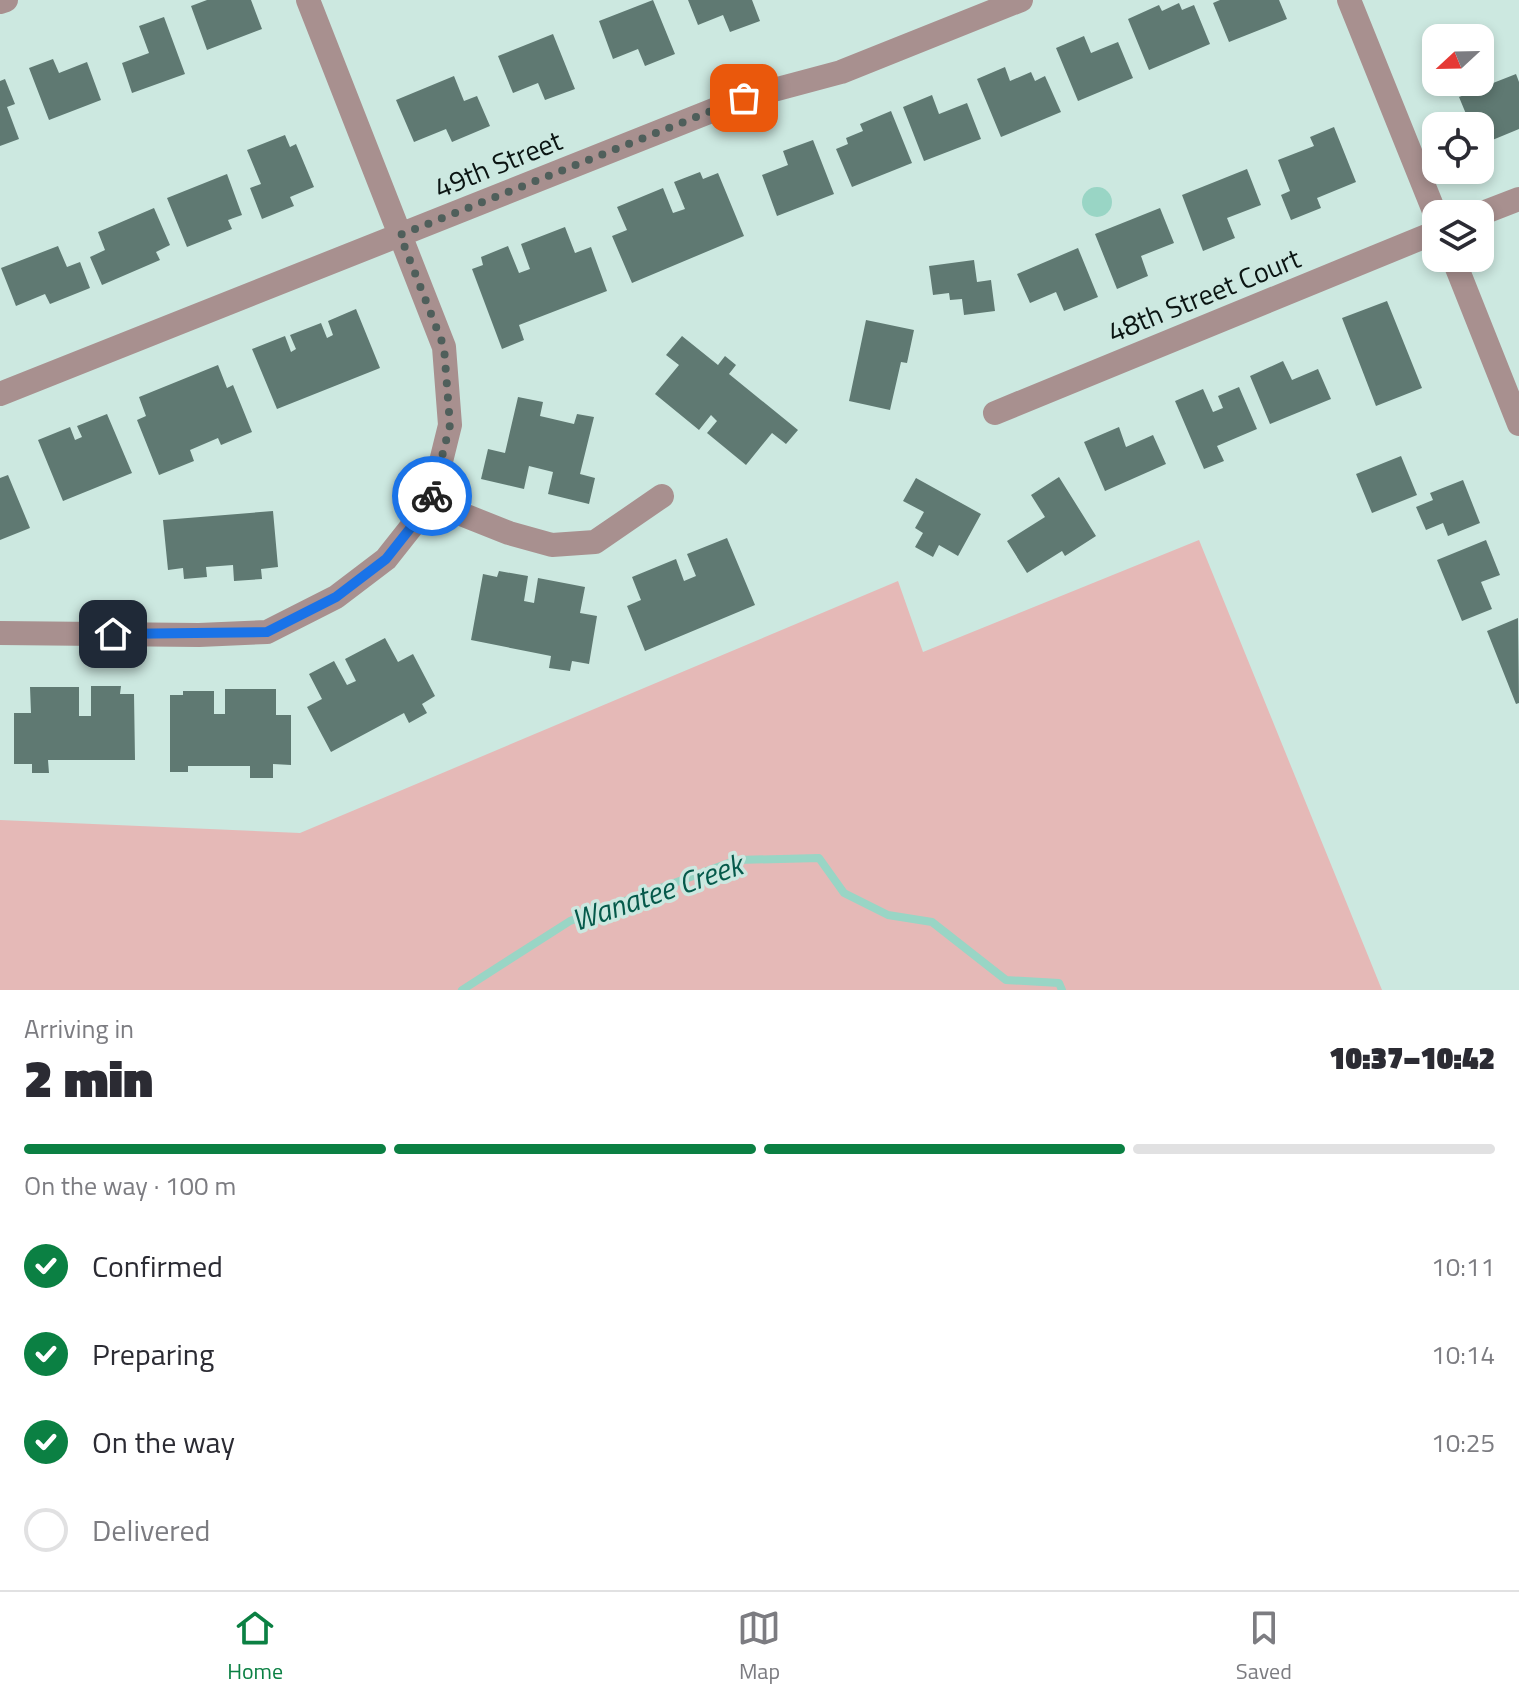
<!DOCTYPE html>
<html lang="en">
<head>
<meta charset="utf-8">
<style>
  :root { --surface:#fff; --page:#f7f7f7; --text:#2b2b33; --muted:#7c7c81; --line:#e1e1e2; --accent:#0b8043 }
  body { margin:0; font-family:"Titillium Web",sans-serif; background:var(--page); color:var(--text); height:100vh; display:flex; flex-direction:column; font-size:30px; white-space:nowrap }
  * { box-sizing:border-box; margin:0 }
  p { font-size:26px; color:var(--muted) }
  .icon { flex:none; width:44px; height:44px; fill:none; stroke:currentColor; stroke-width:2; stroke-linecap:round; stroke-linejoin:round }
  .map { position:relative; height:990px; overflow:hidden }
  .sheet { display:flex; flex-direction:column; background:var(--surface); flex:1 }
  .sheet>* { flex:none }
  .needle { width:52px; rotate:248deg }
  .buttons { position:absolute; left:1422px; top:24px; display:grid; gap:16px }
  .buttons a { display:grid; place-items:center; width:72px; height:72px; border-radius:16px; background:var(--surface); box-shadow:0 4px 12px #0003; font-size:40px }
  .pin { position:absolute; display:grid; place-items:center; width:68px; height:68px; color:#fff; margin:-34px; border-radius:16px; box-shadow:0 4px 12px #0006 }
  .courier { position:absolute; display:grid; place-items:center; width:80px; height:80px; margin:-40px; border:6px solid #1a73e8; border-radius:50%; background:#fff; color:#222; box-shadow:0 2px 10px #0007 }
  .headline em { font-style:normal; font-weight:800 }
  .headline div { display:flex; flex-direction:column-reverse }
  .headline { display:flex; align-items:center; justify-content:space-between; height:136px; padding:0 24px }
  h1 { font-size:52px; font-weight:800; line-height:60px }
  .bar { display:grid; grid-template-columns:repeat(4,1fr); gap:12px 8px; align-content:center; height:96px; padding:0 24px }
  .bar i { height:10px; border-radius:6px; background:var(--line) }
  .bar .active { background:var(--accent) }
  .bar p { grid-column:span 4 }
  ol { padding:0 24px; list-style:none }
  li { display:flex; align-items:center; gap:24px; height:88px }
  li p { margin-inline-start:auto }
  li .icon { padding:8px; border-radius:50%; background:var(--accent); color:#fff; stroke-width:4 }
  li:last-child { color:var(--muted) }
  li i { width:44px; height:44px; border:4px solid var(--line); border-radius:50% }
  .tabs { display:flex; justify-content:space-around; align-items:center; height:112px; border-top:2px solid var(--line); background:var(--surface); font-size:22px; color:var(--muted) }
  .tabs a { display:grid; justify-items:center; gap:4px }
  .tabs .active { color:var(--accent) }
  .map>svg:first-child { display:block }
  .green { fill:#e5b9b7 }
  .water { fill:#99d5c5 }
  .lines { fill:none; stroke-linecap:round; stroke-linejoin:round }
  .stream { stroke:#99d5c5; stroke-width:8 }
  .building { fill:#5f7972 }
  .street { stroke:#a8908f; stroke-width:24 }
  .done { stroke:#4f5f5b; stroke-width:8; stroke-dasharray:0 14.4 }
  .route { stroke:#1a73e8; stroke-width:10 }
  .labels { text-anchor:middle; stroke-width:7; stroke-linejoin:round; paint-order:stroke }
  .street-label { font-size:28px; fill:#0b1513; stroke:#cce8e0 }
  .water-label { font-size:30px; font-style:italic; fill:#05594a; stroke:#cce8e0 }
</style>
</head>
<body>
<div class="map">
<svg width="1519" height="990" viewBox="0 0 1519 990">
  <rect width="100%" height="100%" fill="#cce8e0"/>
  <path class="green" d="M 1199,540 L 1382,990 L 0,990 L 0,820 L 300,833 L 898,581 L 923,652 Z"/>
  <path class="water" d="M1082 202a15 15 0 1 1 30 0a15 15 0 1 1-30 0Z"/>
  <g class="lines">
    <path class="stream" d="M 462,990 L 570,921 L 737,860 L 819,858 L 844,893 L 888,915 L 932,922 L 1006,980 L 1059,983 L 1062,990"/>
  </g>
  <path class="building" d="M 207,0 L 251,0 L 262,29 L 207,50 L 191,6 Z
    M 653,0 L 675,54 L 645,66 L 638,49 L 613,59 L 599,21 Z
    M 688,0 L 752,0 L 760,21 L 730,32 L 723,15 L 698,25 Z
    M 1220,0 L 1279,0 L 1287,19 L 1229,42 L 1213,3 Z
    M 1179,3 L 1182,10 L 1194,5 L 1210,44 L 1149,70 L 1128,19 L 1159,5 L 1162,11 Z
    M 164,17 L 185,74 L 132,93 L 122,63 L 149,53 L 139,26 Z
    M 553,34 L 575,89 L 545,100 L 538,83 L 513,93 L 498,56 Z
    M 1084,36 L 1091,53 L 1118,42 L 1133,78 L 1078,101 L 1056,48 Z
    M 53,59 L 59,73 L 87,62 L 101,100 L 49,120 L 29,68 Z
    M 1005,67 L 1010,81 L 1031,72 L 1035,81 L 1045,76 L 1061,112 L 1001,137 L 977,79 Z
    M 1483,72 L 1488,85 L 1516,74 L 1519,82 L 1519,129 L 1490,141 L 1486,131 L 1480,133 L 1480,126 L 1471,126 L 1459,97 L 1467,94 L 1462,82 L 1480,82 L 1480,73 Z
    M 454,76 L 464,101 L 477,96 L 490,126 L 452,142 L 446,129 L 414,142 L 396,100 Z
    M 5,79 L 15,104 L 7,107 L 19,139 L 0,146 L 0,81 Z
    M 932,95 L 939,114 L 967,103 L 981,139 L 924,161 L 903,107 Z
    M 891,111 L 912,163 L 852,187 L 836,149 L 848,144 L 846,138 L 863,131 L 860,124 Z
    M 1334,127 L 1356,182 L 1317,198 L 1321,208 L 1291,220 L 1281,195 L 1290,191 L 1278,160 L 1314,146 L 1310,137 Z
    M 285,135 L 290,147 L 296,144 L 314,187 L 290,197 L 294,206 L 262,219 L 250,188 L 261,184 L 247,150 Z
    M 813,140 L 834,194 L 777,216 L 762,175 L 788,165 L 783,151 Z
    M 1247,169 L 1261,205 L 1227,218 L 1235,238 L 1203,251 L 1182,195 Z
    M 700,172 L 703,179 L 718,173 L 744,236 L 632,283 L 612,236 L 627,230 L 617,207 L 663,188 L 673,213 L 685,209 L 674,182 Z
    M 227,174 L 242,215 L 228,220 L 232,229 L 187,247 L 167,198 Z
    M 154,208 L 170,245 L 156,252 L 160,260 L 102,285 L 90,257 L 105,250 L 98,232 Z
    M 1160,208 L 1174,243 L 1141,256 L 1148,276 L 1117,289 L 1095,234 Z
    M 565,227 L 575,253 L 591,247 L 607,291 L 519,325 L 524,340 L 502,349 L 472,269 L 483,265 L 481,257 L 508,246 L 519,273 L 530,269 L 521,244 Z
    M 58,246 L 67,267 L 80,262 L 90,288 L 50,304 L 45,294 L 16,306 L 1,268 Z
    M 1078,248 L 1098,297 L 1064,311 L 1056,292 L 1030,303 L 1017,274 Z
    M 974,260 L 977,282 L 991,280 L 995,311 L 964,315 L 962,299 L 950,300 L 949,293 L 933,295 L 929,266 Z
    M 1387,301 L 1422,388 L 1376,406 L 1342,318 Z
    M 356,309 L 380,368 L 277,409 L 252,349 L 285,336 L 291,352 L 296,349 L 290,335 L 321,323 L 327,338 L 333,335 L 328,321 Z
    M 866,320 L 914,330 L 907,363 L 901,362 L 890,410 L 849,401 Z
    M 682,336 L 718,365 L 725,356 L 736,365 L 729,374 L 798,430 L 786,444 L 772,433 L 746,465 L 707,433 L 717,421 L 711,415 L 699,430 L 655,394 L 679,365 L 666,355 Z
    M 1283,361 L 1292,380 L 1318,369 L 1331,399 L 1270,424 L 1250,376 Z
    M 218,365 L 227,388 L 233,385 L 252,432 L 221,445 L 218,438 L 190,450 L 194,461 L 159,475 L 137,420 L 146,416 L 139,397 Z
    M 1239,387 L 1257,429 L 1217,446 L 1224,461 L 1204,469 L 1175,401 L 1203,389 L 1213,412 L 1223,408 L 1218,396 Z
    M 518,397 L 543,402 L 540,416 L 574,424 L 577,414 L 594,417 L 580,474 L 595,478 L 589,504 L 548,494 L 553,472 L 529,466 L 524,489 L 481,479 L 488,449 L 505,453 Z
    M 107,414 L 132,473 L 63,501 L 38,440 L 70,427 L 75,440 L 82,437 L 77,426 Z
    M 1119,427 L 1126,447 L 1153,435 L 1166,464 L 1105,491 L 1084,442 Z
    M 1401,456 L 1417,495 L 1372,513 L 1356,474 Z
    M 8,475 L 30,528 L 0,540 L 0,478 Z
    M 1059,477 L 1096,536 L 1065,556 L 1062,551 L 1027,573 L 1007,541 L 1045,517 L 1031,495 Z
    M 916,478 L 981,514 L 958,556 L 939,545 L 933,557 L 915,547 L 923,533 L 915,528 L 924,512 L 903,501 Z
    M 1463,480 L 1480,523 L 1448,536 L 1443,523 L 1426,530 L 1416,507 L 1433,500 L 1430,493 Z
    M 273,511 L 278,567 L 261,569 L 262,579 L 234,581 L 233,565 L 206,567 L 207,577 L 184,579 L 183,568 L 168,570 L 163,520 Z
    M 727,538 L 755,605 L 645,651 L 627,606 L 641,600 L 632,577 L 676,559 L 684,581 L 696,576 L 687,554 Z
    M 1486,540 L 1500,575 L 1481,582 L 1492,609 L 1462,621 L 1437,560 Z
    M 499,571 L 528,576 L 524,601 L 534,603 L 538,578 L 585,587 L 580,613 L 597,616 L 589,664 L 572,661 L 570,671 L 549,668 L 551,656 L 471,640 L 483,574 L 497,577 Z
    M 1518,618 L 1519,703 L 1516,704 L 1487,631 Z
    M 385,638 L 398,662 L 413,654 L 435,696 L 422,704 L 427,713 L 409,723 L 404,713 L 331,752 L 307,707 L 322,699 L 309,674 L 334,661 L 347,685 L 356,681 L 345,659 Z
    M 91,686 L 121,686 L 120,694 L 134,694 L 135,760 L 48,760 L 49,773 L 32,773 L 32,764 L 14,764 L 14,713 L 31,713 L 30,687 L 79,687 L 79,716 L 91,716 Z
    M 225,689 L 276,689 L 276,715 L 291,715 L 291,765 L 273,764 L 273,778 L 250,778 L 250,766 L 188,766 L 188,772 L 170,772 L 170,695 L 183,695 L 183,691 L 214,691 L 214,714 L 225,714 Z"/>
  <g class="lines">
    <path class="street" d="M 1349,0 L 1436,216
      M 0,2 L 6,0
      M 1480,214 L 1519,199
      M 1453,258 L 1519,424
      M 0,394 L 744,98 L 841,72 L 1021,0
      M 995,413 L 1436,232
      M 431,502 L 509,533 L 552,545 L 595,542 L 662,496
      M 0,633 L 199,635 L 267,632 L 336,597 L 386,559 L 431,502 L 450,425 L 444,347 L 308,0"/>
  </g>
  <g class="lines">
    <path class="done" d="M 432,496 L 450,425 L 444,347 L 400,235 L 744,98"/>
    <path class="route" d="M 113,634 L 267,632 L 336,597 L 386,559 L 431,502 L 432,496"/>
  </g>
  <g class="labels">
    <g class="street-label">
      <text transform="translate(498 164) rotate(-22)" y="10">49th Street</text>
      <text transform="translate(1204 295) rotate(-22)" y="10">48th Street Court</text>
    </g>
    <g class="water-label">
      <text transform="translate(657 893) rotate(-19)" y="10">Wanatee Creek</text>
    </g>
  </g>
</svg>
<div class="buttons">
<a><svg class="needle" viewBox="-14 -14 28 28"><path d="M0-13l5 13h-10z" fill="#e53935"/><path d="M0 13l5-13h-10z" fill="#7c7c81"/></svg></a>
<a><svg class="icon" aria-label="locate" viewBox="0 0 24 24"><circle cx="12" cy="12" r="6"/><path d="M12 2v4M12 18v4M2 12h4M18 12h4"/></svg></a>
<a><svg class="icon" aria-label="layers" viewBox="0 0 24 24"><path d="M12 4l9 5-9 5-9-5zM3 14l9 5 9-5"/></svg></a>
</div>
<div class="pin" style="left:744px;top:98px;background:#ea580c"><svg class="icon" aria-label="bag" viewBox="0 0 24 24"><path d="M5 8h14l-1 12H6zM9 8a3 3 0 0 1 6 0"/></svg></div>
<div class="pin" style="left:113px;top:634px;background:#1f2937"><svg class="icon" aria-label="home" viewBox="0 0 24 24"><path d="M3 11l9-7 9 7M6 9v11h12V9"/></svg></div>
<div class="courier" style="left:432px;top:496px"><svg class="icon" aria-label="bike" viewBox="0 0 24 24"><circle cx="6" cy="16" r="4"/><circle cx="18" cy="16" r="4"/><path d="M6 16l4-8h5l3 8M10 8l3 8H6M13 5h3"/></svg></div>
</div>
<section class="sheet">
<div class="headline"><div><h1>2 min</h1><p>Arriving in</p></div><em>10:37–10:42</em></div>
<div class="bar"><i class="active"></i><i class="active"></i><i class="active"></i><i></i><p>On the way · 100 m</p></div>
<ol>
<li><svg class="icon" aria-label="check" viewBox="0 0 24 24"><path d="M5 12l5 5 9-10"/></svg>Confirmed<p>10:11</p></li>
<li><svg class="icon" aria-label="check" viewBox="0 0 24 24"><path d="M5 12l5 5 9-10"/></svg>Preparing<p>10:14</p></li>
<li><svg class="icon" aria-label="check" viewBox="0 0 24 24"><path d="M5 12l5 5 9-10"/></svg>On the way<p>10:25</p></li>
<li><i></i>Delivered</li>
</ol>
</section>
<nav class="tabs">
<a class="active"><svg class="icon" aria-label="home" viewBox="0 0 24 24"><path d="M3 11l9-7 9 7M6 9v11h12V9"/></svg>Home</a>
<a><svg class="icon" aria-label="map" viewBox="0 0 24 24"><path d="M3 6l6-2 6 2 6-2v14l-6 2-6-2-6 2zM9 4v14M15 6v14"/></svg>Map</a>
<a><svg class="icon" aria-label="saved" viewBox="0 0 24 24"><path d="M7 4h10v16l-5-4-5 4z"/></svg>Saved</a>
</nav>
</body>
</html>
